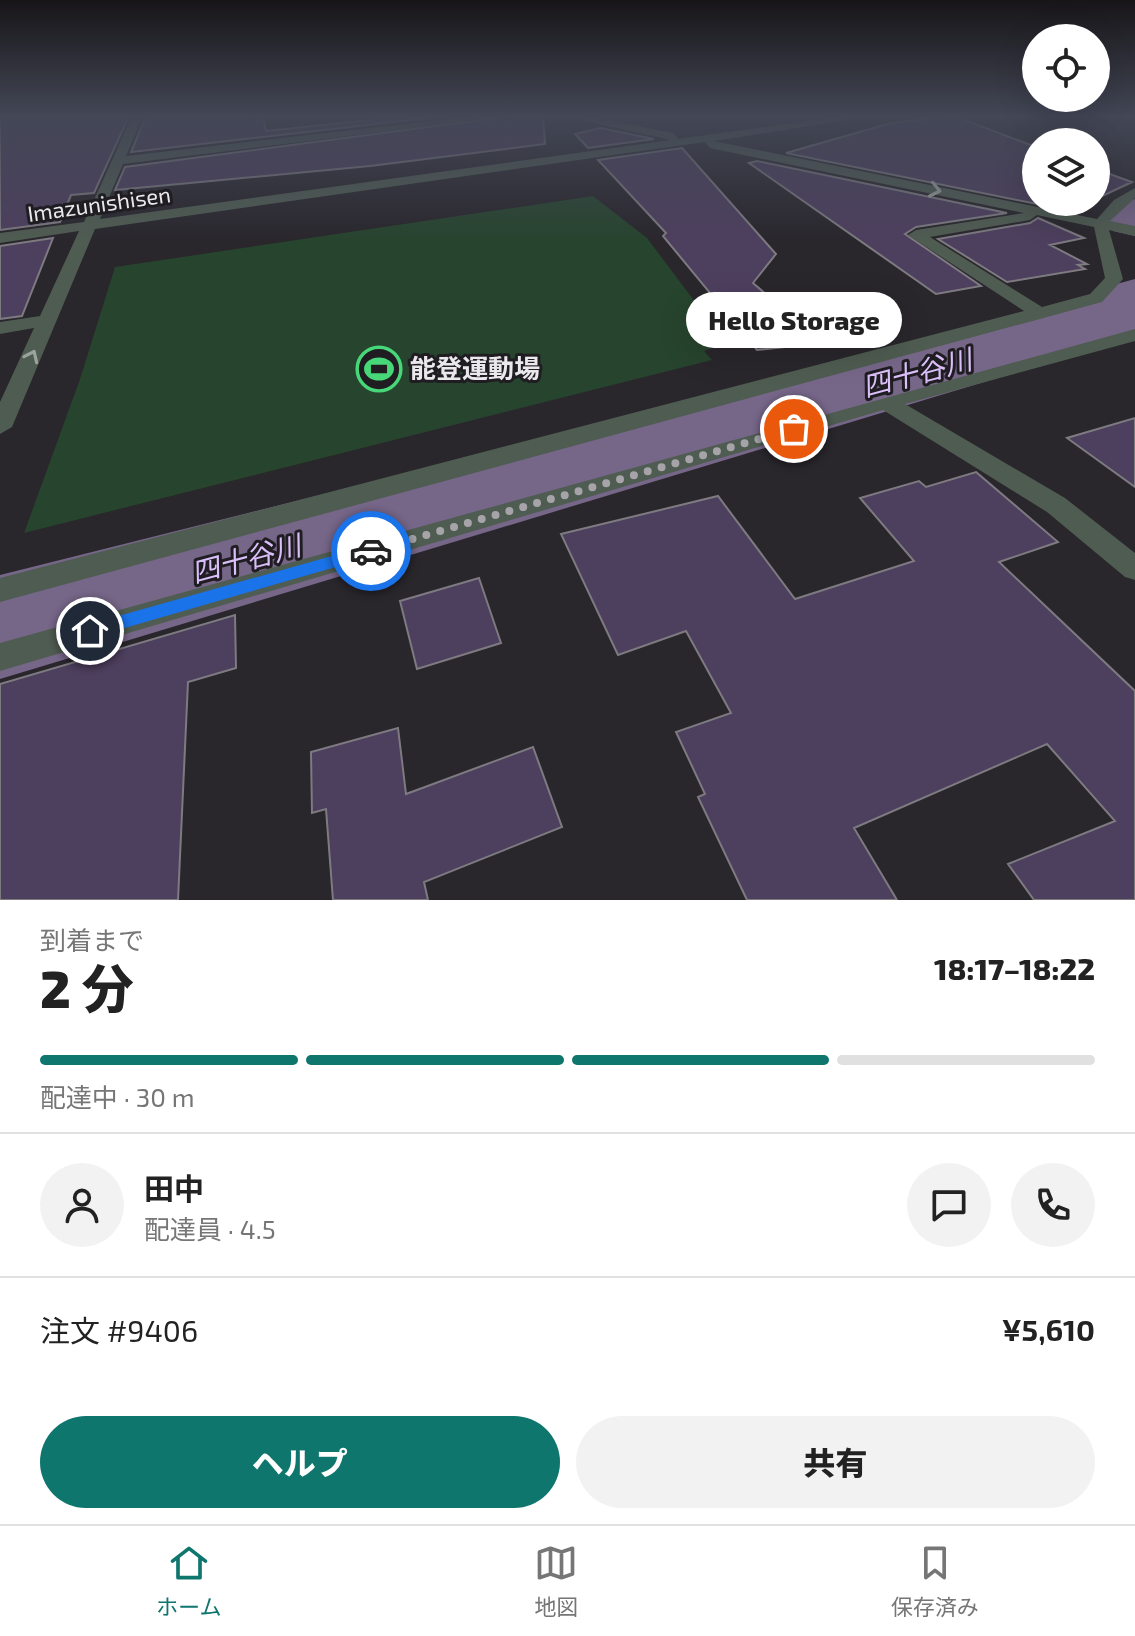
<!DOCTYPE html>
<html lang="ja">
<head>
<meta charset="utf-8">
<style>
  :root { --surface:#fff; --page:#f2f2f2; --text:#222; --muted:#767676; --line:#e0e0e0; --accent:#0f766e }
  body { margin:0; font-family:"Exo 2","Noto Sans JP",sans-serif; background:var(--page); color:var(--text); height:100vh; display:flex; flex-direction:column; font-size:30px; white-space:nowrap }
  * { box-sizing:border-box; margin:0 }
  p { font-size:26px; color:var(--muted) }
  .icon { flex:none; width:44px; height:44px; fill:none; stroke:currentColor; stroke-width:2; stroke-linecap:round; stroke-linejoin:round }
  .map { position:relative; height:900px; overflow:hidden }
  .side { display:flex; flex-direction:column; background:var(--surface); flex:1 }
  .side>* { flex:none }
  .controls { position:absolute; left:1022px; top:24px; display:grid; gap:16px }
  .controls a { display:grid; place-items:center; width:88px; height:88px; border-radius:50%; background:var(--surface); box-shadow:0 8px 32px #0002; font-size:40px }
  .pin { position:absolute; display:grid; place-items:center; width:68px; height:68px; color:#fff; margin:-34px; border:4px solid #fff; border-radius:50%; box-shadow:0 2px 8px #0007 }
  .courier { position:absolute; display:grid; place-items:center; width:80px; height:80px; margin:-40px; border:6px solid #1a73e8; border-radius:50%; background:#fff; color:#222; box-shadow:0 2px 10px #0007 }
  .bubble { position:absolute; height:56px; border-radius:28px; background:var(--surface); box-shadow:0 8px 32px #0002; font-size:26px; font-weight:800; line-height:56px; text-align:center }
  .head em { font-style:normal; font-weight:800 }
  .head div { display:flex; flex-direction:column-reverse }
  .head { display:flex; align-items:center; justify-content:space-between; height:136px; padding:0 40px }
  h1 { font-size:52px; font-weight:800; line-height:60px }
  .bar { display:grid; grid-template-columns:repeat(4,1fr); gap:12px 8px; align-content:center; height:96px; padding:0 40px }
  .bar i { height:10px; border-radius:6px; background:var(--line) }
  .bar .current { background:var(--accent) }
  .bar p { grid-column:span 4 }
  .line { display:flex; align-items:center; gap:20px; padding:0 40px; border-top:2px solid var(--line) }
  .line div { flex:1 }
  .round { display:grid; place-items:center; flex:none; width:84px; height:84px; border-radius:42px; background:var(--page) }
  .primary-button { display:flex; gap:16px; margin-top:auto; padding:16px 40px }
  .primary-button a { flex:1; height:92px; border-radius:48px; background:var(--accent); color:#fff; font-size:32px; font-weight:800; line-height:92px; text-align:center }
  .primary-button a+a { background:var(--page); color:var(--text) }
  .dock { display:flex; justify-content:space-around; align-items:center; height:112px; border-top:2px solid var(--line); background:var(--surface); font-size:22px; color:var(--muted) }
  .dock a { display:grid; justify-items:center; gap:4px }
  .dock .current { color:var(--accent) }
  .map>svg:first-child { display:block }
  .green { fill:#27442e }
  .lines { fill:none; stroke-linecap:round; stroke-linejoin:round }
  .river { fill:#766688; fill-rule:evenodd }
  .building { fill:#4d3f5e; stroke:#7d7a80; stroke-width:2 }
  .minor { fill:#4f5c51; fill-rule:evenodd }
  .oneway { stroke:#9ca29e }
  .route { fill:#1a73e8 }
  .done { stroke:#a6a4a9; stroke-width:8; stroke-dasharray:0 14.4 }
  .labels { text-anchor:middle; stroke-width:6; stroke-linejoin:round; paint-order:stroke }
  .far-street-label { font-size:22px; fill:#eae8ec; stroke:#1f1d22 }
  .poi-label { font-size:26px; font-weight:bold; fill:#eae8ec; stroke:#1f1d22; text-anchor:start }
  .water-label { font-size:28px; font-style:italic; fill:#dabff9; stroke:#1f1d22 }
</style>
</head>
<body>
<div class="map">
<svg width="1135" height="900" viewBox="0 0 1135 900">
  <rect width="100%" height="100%" fill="#29262c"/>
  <path class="green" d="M 593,196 L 647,238 L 726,343 L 704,351 L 712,360 L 24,533 L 80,379 L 115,267 Z"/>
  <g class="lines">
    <path class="river" d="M 1135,199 L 1135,236 L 1113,231 L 1104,218 L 1114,204 Z
      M 1135,279 L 1135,333 L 1123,340 L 0,679 L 0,575 L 1069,308 L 1109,286 Z"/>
  </g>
  <path class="building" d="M 0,116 L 129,116 L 94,193 L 71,195 L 60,222 L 0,230 Z
    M 146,116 L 263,116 L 266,131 L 371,120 L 369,116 L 447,116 L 131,152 Z
    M 511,116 L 543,116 L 545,144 L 370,166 L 115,190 L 125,167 Z
    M 954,116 L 1036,147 L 1036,202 L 1089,202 L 1071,211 L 786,153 L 891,123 Z
    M 600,128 L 654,139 L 588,148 L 575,134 Z
    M 682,148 L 776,254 L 753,283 L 823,343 L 757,350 L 663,236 L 666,233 L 598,160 Z
    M 757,161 L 1007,213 L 916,227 L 905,234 L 981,286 L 936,294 L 749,163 Z
    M 1096,169 L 1132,182 L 1096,199 Z
    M 1038,218 L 1084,238 L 1050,245 L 1087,264 L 1078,265 L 1085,269 L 1007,282 L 938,239 L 1030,223 Z
    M 53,238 L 22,316 L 0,319 L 0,246 Z
    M 1135,418 L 1135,487 L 1067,438 Z
    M 976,472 L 1058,542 L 999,562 L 1135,691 L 1135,900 L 1034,900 L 1008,864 L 1115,821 L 1047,744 L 854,828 L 897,900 L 747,900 L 698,797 L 705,794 L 676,732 L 731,713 L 686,631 L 618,655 L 561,534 L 718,496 L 795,599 L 914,561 L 860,498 L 919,481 L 926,487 Z
    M 479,578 L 501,643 L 417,669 L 400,601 Z
    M 235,615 L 236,668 L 188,682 L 178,900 L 0,900 L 0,684 Z
    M 398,728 L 406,794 L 533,747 L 562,827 L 424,882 L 428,900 L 333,900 L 326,809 L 312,813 L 311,752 Z"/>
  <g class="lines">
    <path class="minor" d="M 132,116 L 143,116 L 126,156 L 474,116 L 508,116 L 123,164 L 100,219 L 671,140 L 561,116 L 584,116 L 674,133 L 678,139 L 844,116 L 873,116 L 714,141 L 1097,219 L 1114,200 L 1135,188 L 1135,198 L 1110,221 L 1135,226 L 1135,236 L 1109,230 L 1123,279 L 1102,302 L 0,602 L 0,578 L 1024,311 L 908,235 L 916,230 L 1024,213 L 710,148 L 705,142 L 95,229 L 12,427 L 0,434 L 0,402 L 34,328 L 0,334 L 0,322 L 40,316 L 79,231 L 0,243 L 0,233 L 84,222 ZM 1037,215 L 1094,227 L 1105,278 L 1090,294 L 1042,307 L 930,237 L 1030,220 Z
      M 1135,329 L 1135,341 L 905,404 L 1065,498 L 1135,553 L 1135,580 L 1125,577 L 1047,512 L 883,410 L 0,671 L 0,643 Z"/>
  </g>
  <defs><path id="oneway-chevron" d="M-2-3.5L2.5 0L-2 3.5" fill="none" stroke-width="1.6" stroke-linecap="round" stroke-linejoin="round" transform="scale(2)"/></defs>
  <g class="oneway">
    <use href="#oneway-chevron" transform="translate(935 190) rotate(12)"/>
    <use href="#oneway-chevron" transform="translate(32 356) rotate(-65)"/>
  </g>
  <linearGradient id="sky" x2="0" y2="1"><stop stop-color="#171518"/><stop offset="0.48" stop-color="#434756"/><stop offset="1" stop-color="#434756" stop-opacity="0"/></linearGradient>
  <rect width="1135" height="242" fill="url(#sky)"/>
  <path class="route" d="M 371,545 L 379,551 L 377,555 L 90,638 L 82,631 L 90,624 Z"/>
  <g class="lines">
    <path class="done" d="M 371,551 L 794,429"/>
  </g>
  <defs>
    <g id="stadium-ring" transform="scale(2.3)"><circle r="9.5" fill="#1f1d22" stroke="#47d779" stroke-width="1.5"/><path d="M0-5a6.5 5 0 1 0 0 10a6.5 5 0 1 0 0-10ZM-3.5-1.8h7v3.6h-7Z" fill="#47d779"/></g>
  </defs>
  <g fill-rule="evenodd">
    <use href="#stadium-ring" x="379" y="369"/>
  </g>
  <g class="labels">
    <g class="far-street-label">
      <text transform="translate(99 204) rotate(-8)" y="8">Imazunishisen</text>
    </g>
    <g class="poi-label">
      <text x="410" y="378">能登運動場</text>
    </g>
    <g class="water-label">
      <text transform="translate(917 373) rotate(-15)" y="10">四十谷川</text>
      <text transform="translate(246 559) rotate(-15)" y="10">四十谷川</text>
    </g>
  </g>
</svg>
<div class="controls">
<a><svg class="icon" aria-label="locate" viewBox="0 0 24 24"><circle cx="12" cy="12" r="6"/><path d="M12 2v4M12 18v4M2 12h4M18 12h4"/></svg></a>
<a><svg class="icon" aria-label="layers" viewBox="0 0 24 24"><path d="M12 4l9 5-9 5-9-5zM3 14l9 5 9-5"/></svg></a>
</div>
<div class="pin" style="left:794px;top:429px;background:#ea580c"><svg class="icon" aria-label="bag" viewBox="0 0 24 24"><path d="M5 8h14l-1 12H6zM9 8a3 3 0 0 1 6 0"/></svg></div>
<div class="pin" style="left:90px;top:631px;background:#1f2937"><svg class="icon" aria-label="home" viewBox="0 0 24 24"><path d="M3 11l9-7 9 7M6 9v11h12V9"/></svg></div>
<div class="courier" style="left:371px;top:551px"><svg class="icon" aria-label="car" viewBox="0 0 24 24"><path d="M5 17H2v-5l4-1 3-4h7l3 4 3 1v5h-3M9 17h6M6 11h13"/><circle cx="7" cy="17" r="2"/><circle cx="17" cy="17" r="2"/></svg></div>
<div class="bubble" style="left:686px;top:292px;width:216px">Hello Storage</div>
</div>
<section class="side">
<div class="head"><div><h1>2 分</h1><p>到着まで</p></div><em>18:17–18:22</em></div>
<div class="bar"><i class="current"></i><i class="current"></i><i class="current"></i><i></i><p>配達中 · 30 m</p></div>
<div class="line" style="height:144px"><a class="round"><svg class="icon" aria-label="person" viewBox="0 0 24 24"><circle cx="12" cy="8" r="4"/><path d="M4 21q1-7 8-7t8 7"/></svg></a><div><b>田中</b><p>配達員 · 4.5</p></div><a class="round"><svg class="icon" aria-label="chat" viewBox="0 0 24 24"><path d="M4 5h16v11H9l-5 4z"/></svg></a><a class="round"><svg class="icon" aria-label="phone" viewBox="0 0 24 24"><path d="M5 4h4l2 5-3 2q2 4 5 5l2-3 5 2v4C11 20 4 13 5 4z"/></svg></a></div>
<div class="line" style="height:104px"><div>注文 #9406</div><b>¥5,610</b></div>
<div class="primary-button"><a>ヘルプ</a><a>共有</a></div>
</section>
<nav class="dock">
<a class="current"><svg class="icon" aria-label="home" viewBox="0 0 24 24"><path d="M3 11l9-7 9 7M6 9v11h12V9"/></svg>ホーム</a>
<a><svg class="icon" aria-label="map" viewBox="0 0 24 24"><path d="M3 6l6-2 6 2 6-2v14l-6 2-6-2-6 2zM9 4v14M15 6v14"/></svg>地図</a>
<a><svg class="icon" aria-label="saved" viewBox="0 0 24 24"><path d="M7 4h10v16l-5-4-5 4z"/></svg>保存済み</a>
</nav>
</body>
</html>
